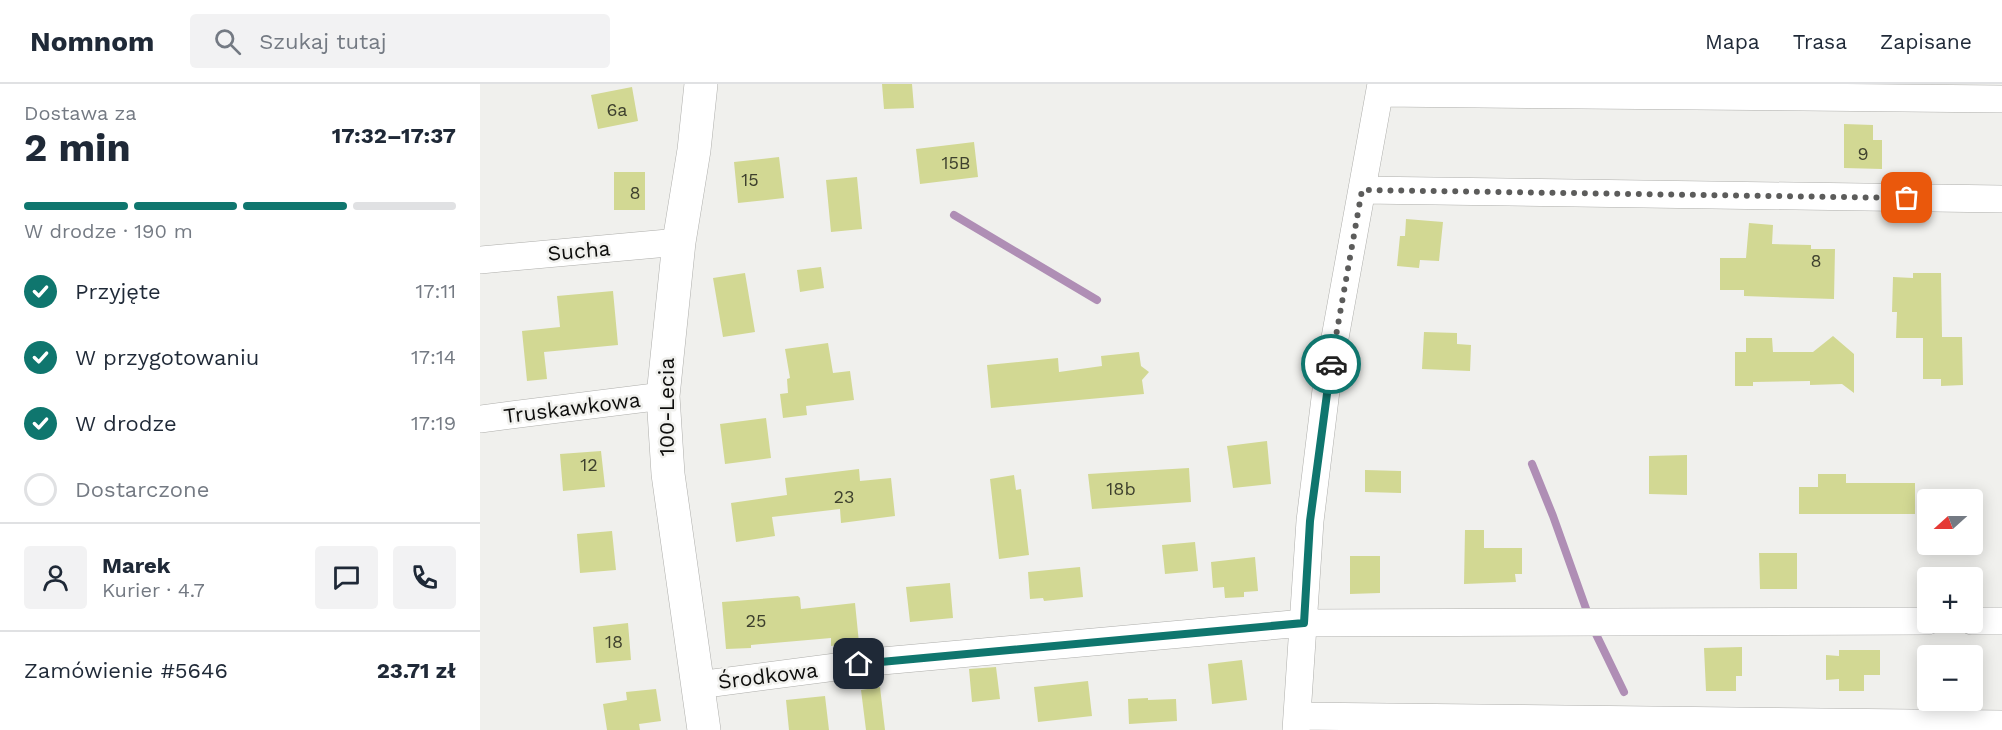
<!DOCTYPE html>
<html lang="pl">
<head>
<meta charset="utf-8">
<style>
  :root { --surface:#fff; --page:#f2f2f3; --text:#1f2937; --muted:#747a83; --line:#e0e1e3; --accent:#0f766e }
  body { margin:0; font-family:"Work Sans",sans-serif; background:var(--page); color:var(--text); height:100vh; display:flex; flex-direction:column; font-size:22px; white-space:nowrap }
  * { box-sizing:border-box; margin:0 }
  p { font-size:20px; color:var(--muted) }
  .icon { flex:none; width:33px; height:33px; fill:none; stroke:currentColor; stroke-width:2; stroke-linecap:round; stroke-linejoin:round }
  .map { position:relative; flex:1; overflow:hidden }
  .side { display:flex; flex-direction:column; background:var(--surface); width:480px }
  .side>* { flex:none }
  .needle { width:39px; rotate:249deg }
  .tools { position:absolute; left:1437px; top:405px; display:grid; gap:12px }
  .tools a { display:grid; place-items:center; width:66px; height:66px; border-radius:6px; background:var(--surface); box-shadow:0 3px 15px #0003; font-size:30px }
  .pin { position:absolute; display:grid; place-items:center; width:51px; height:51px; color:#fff; margin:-26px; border-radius:12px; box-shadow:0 3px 9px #0006 }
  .courier { position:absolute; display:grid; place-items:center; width:60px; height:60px; margin:-30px; border:4px solid #0f766e; border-radius:50%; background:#fff; color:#222; box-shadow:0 2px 8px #0007 }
  .head em { font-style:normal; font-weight:700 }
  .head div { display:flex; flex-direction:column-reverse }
  .head { display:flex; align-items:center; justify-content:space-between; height:102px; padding:0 24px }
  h1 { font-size:39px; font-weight:700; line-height:45px }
  .bar { display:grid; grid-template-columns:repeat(4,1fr); gap:9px 6px; align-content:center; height:72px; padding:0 24px }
  .bar i { height:8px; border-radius:4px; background:var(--line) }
  .bar .on { background:var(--accent) }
  .bar p { grid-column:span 4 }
  .line { display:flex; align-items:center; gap:15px; padding:0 24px; border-top:2px solid var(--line) }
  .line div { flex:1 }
  .round { display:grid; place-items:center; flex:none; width:63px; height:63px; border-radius:6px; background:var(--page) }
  ol { padding:0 24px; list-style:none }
  li { display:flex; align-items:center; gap:18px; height:66px }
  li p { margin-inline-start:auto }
  li .icon { padding:6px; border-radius:50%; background:var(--accent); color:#fff; stroke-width:4 }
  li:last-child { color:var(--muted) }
  li i { width:33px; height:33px; border:3px solid var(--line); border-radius:50% }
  header { display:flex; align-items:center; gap:36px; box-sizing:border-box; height:84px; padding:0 30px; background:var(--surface); border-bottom:2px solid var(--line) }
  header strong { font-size:28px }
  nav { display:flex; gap:33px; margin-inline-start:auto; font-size:21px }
  .search { width:420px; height:54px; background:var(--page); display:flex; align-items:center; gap:15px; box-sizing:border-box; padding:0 21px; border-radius:6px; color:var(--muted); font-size:22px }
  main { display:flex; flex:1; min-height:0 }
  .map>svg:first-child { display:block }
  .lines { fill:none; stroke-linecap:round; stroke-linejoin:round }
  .stream { stroke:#af8eb5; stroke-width:8 }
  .building { fill:#d2d893 }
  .minor-casing { stroke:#aeaeab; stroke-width:28 }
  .tertiary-casing { stroke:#aeaeab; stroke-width:34 }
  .minor { stroke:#fff; stroke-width:27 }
  .tertiary { stroke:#fff; stroke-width:33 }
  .done { stroke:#5c5c5b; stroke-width:6; stroke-dasharray:0 10.8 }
  .route { stroke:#0f766e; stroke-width:8 }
  .labels { text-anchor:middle; stroke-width:5; stroke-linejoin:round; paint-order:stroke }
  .number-label { font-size:18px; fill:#3e402e }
  .street-label { font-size:21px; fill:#0d0d0c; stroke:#f0f0ed }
</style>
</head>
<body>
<header>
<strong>Nomnom</strong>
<div class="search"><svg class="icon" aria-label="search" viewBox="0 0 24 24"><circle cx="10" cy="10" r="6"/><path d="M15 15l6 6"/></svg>Szukaj tutaj</div>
<nav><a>Mapa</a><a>Trasa</a><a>Zapisane</a></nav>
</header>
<main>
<section class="side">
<div class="head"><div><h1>2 min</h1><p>Dostawa za</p></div><em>17:32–17:37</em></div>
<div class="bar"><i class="on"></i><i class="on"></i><i class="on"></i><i></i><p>W drodze · 190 m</p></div>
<ol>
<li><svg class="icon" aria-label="check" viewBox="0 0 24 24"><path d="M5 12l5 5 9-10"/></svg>Przyjęte<p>17:11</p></li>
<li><svg class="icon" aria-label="check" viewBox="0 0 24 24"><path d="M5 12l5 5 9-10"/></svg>W przygotowaniu<p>17:14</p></li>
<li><svg class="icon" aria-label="check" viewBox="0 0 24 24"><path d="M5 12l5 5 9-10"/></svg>W drodze<p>17:19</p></li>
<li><i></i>Dostarczone</li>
</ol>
<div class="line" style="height:108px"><a class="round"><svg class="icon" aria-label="person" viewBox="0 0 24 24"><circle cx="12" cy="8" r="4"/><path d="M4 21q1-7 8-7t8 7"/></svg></a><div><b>Marek</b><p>Kurier · 4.7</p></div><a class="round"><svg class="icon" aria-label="chat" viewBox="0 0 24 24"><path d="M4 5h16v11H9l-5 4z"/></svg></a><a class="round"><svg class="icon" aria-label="phone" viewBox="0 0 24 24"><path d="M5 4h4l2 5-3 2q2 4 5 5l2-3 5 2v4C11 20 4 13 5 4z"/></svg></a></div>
<div class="line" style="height:78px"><div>Zamówienie #5646</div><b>23.71 zł</b></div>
</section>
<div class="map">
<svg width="1522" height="646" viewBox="0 0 1522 646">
  <rect width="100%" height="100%" fill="#f0f0ed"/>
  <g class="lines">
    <path class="stream" d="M 474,131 L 617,216
      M 1052,380 L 1073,432 L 1109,533
      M 1113,544 L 1144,608"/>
  </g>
  <path class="building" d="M 402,0 L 432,0 L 434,24 L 404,25 Z
    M 152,3 L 158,37 L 118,45 L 111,11 Z
    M 1364,40 L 1393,41 L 1393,56 L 1402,56 L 1402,85 L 1364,84 Z
    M 494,58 L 498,93 L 440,100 L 436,65 Z
    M 299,73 L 304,114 L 258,119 L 254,78 Z
    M 134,88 L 165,88 L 165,126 L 134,126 Z
    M 377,93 L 382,145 L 351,148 L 346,96 Z
    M 926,135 L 963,138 L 959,177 L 940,176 L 939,184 L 917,182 L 920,152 L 925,152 Z
    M 1269,139 L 1293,141 L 1292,160 L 1331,161 L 1331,165 L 1355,165 L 1354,215 L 1264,212 L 1264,206 L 1240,206 L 1240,174 L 1266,174 Z
    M 341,183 L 344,204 L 320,208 L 317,186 Z
    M 265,189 L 275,248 L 243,253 L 233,194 Z
    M 1433,189 L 1461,189 L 1462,253 L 1482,253 L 1483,301 L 1461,302 L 1461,295 L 1443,295 L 1443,254 L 1416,254 L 1417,228 L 1412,228 L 1413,193 L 1433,194 Z
    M 133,207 L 138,261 L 64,268 L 67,295 L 47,297 L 42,247 L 80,243 L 77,212 Z
    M 944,248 L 977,249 L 977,260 L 991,261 L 990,287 L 942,285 Z
    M 1353,252 L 1374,270 L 1374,309 L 1362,300 L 1330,301 L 1330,297 L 1273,298 L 1273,302 L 1255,302 L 1255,268 L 1266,268 L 1266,254 L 1292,254 L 1293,268 L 1333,268 Z
    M 348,259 L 353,289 L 370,287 L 374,316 L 326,322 L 327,331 L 303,334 L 300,310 L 308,309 L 307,295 L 310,294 L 305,265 Z
    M 659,268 L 661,282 L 669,288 L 662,296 L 664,310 L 511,324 L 507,281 L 578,274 L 579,288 L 622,282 L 621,272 Z
    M 286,334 L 291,374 L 245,380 L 240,340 Z
    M 787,357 L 791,400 L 753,404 L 747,362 Z
    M 121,367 L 125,403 L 83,407 L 80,370 Z
    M 1207,371 L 1207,411 L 1169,410 L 1169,372 Z
    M 709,384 L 711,418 L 612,425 L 608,390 Z
    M 379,385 L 380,397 L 411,394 L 415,432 L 361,439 L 360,425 L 292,433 L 295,452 L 256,458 L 251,419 L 307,411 L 305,394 Z
    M 885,386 L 921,387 L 921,409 L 885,408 Z
    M 1338,390 L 1366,390 L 1366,399 L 1435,399 L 1435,430 L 1319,430 L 1319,403 L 1338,403 Z
    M 534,391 L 536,406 L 541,405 L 549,471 L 519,475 L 510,395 Z
    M 985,446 L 1004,446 L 1004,464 L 1042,464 L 1042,490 L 1035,490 L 1036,498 L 984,500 Z
    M 132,447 L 136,486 L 100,489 L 97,450 Z
    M 715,458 L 718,487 L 685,490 L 682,461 Z
    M 1279,469 L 1317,469 L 1317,505 L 1280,505 Z
    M 870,472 L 900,472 L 900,509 L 870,510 Z
    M 775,473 L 778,507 L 764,508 L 764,513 L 745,514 L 744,503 L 733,504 L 731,478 Z
    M 600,483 L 603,513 L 564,517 L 563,514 L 550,515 L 548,488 Z
    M 470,499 L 473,534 L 430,538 L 426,503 Z
    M 318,512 L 320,514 L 321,525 L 375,519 L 379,559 L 351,562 L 351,554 L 271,561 L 271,564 L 246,565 L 242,518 Z
    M 148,539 L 151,576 L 116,579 L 113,543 Z
    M 1262,563 L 1262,592 L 1256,592 L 1256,607 L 1226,607 L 1224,564 Z
    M 1359,566 L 1400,566 L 1400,591 L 1384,591 L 1384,607 L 1359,607 L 1359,595 L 1346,596 L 1346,571 L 1359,572 Z
    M 762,576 L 767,616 L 732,620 L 728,580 Z
    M 516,583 L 520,615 L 492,618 L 489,585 Z
    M 608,597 L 612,632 L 558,638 L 554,603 Z
    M 400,603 L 405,646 L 386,646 L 381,606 Z
    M 176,605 L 181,637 L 159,640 L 160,646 L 127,646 L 123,620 L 147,616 L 146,608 Z
    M 345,612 L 349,646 L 309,646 L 306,616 Z
    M 668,614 L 668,616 L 696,615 L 697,637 L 649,640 L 648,615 Z"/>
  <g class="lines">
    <g class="minor-casing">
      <path id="minor" d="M 900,9 L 1522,15
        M 882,106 L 1522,115
        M 0,176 L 199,158
        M 0,335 L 183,312
        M 1492,537 L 1522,537
        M 218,601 L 402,577 L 824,539 L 1448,537
        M 817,632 L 1522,640
        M 816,646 L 830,437 L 847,298 L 901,0"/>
    </g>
    <g class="tertiary-casing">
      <path id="tertiary" d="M 221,0 L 214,66 L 199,158 L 183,312 L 188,390 L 224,646"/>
    </g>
    <use href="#minor" class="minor"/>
    <use href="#tertiary" class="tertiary"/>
  </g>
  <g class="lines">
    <path class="done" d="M 851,280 L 882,106 L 1427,114"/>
    <path class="route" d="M 379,580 L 824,539 L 830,437 L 851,280"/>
  </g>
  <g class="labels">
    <g class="number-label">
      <text x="137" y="32">6a</text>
      <text x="1383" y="76">9</text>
      <text x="476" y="85">15B</text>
      <text x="270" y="102">15</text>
      <text x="155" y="115">8</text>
      <text x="1336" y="183">8</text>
      <text x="109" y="387">12</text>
      <text x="641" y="411">18b</text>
      <text x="364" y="419">23</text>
      <text x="276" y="543">25</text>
      <text x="134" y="564">18</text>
    </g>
    <g class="street-label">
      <text transform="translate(99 167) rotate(-5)" y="7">Sucha</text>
      <text transform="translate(187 323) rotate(-90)" y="7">100-Lecia</text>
      <text transform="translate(92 324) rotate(-7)" y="7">Truskawkowa</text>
      <text transform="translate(288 592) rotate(-7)" y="7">Środkowa</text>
    </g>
  </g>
</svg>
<div class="tools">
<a><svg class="needle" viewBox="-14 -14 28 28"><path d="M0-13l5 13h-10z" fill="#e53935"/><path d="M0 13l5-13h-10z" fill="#747a83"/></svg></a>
<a>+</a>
<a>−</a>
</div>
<div class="pin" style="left:1427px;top:114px;background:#ea580c"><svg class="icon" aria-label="bag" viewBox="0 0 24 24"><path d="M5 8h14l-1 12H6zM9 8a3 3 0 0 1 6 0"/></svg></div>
<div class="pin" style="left:379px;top:580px;background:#1f2937"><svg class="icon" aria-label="home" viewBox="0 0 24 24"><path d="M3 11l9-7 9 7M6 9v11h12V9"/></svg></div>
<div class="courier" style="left:851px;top:280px"><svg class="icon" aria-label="car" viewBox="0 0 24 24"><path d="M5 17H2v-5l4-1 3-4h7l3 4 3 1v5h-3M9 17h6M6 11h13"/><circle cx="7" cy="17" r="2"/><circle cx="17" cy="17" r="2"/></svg></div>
</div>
</main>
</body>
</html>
